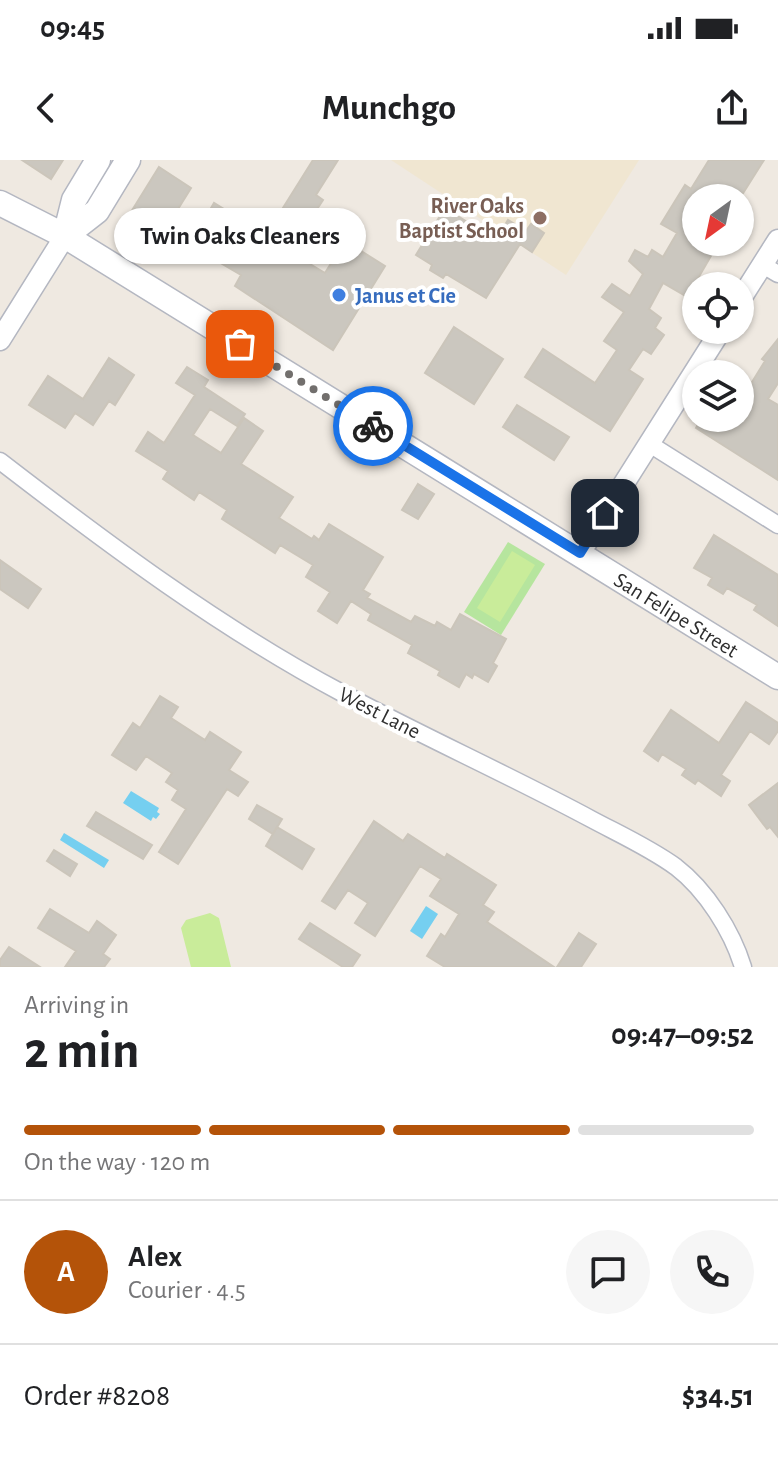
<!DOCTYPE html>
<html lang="en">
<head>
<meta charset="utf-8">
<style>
  :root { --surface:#fff; --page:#f6f6f6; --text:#202124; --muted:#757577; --line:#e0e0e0; --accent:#b45309 }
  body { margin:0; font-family:"Alegreya Sans",sans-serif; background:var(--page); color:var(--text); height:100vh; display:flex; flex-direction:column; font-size:30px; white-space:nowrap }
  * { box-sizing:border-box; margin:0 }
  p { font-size:26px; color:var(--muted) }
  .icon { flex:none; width:44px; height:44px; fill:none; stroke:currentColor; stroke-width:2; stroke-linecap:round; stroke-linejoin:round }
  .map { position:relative; height:807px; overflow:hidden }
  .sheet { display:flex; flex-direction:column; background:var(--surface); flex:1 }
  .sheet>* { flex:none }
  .needle { width:52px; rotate:213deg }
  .buttons { position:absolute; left:682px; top:24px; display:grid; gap:16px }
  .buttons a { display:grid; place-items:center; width:72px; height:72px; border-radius:50%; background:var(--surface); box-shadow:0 2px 6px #0004; font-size:40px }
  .pin { position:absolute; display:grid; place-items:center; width:68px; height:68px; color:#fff; margin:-34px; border-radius:16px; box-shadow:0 4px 12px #0006 }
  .courier { position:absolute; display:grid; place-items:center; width:80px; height:80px; margin:-40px; border:6px solid #1a73e8; border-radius:50%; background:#fff; color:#222; box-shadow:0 2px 10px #0007 }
  .bubble { position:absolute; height:56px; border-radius:28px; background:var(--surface); box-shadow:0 2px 6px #0004; font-size:26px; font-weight:700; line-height:56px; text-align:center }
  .summary em { font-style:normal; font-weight:700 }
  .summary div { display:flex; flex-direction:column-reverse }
  .summary { display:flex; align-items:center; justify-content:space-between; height:136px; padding:0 24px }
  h1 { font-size:52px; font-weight:700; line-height:60px }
  .bar { display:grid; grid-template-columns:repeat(4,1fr); gap:12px 8px; align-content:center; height:96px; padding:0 24px }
  .bar i { height:10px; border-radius:6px; background:var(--line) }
  .bar .selected { background:var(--accent) }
  .bar p { grid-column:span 4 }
  .line { display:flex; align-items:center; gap:20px; padding:0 24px; border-top:2px solid var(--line) }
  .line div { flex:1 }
  .round { display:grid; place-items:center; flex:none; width:84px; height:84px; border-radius:42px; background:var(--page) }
  .status { display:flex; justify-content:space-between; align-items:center; height:56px; padding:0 40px; background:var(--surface); direction:ltr }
  .status svg { height:22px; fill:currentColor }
  header { display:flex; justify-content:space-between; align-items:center; height:104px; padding:0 24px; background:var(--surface); font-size:36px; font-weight:700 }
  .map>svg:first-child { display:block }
  .education { fill:#f0e6d1 }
  .green { fill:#b6e59e }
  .pitch { fill:#c9ec9a }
  .water { fill:#75cff0 }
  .building { fill:#cbc7bf; stroke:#cbc5ba; stroke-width:2 }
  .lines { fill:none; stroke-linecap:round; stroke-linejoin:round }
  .minor-casing { stroke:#b4b7c1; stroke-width:19 }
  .tertiary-casing { stroke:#b4b7c1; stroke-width:23 }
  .secondary-casing { stroke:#b4b7c1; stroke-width:27 }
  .minor { stroke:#fff; stroke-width:16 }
  .tertiary { stroke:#fff; stroke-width:20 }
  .secondary { stroke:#fff; stroke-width:24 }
  .done { stroke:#726f6d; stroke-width:8; stroke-dasharray:0 14.4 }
  .route { stroke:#1a73e8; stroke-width:10 }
  .education-dot { fill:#8d6e63; stroke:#fff; stroke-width:3 }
  .shop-dot { fill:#3f7fe0; stroke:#fff; stroke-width:3 }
  .labels { text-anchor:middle; stroke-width:8; stroke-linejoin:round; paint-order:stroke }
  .education-label { font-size:22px; font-weight:bold; fill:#785e54; stroke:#fff; text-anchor:end }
  .shop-label { font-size:22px; font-weight:bold; fill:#366cbe; stroke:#fff; text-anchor:start }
  .street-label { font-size:22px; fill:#2e2e2e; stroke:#fff }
</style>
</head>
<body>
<div class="status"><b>09:45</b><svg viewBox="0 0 49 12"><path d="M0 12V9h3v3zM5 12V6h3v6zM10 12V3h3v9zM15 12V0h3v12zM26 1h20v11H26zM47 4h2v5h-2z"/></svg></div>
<header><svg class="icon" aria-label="back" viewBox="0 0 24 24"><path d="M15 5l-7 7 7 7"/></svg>Munchgo<svg class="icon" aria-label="share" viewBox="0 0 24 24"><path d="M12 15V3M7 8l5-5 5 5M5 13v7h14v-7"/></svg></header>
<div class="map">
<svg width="778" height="807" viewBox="0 0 778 807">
  <rect width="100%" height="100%" fill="#efe9e1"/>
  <path class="education" d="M 391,0 L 639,0 L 566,115 Z"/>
  <path class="green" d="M 508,382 L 545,404 L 501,475 L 464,452 Z"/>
  <path class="pitch" d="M 512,391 L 535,405 L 500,462 L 477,448 Z
    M 210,753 L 219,758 L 231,807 L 191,807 L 181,768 L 186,760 Z"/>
  <path class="water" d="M 131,631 L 159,648 L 157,652 L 160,654 L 156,659 L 153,657 L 151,661 L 123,643 Z
    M 64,673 L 109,700 L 104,708 L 60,680 Z
    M 426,746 L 438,754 L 422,779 L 410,771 Z"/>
  <path class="building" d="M 22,0 L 63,0 L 51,19 Z
    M 313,0 L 338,0 L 316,35 L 323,40 L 304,69 L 314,75 L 300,98 L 325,113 L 345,81 L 385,106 L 333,190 L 235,126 L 241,115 L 190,85 L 214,43 L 266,75 Z
    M 709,0 L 764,0 L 740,38 L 696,38 L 683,61 L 696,68 L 696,82 L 719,82 L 697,120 L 700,122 L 691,139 L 663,123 L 649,149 L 661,158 L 655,168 L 664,175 L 651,194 L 643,189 L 629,210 L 643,219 L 610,271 L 525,217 L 543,189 L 595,223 L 617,190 L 604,181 L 624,152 L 602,137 L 612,124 L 630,136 L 643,114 L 629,101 L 635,90 L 648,97 L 652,90 L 663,97 L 677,73 L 661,64 L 685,25 L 691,29 Z
    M 159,7 L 191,28 L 155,86 L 123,65 Z
    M 445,48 L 496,80 L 508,60 L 526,71 L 531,64 L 544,73 L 532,92 L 520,84 L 486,138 L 446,114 L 443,118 L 430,110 L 432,105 L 416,95 Z
    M 454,167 L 503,199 L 474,244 L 425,213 Z
    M 778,179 L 778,223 L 768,239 L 778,245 L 778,320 L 696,268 L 702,258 L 707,258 L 721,267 L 727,258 L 740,258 L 740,221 L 749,227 L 765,201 L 762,199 Z
    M 109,198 L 134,215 L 115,245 L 109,241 L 93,265 L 75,253 L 65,268 L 29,245 L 48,216 L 83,239 Z
    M 187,207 L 208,220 L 204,227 L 245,254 L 237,266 L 210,249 L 193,275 L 221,293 L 244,258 L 263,271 L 241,304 L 293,337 L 279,358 L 312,379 L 314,376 L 319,380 L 329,364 L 383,397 L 363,430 L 370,434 L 367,438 L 411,462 L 415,456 L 435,466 L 437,462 L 451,470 L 460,454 L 506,479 L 493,503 L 497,506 L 488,522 L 474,514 L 472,518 L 466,514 L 459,527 L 438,515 L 440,511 L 408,493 L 412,485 L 368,460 L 371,454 L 351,441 L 337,463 L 318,451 L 330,432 L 306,417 L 313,405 L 280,385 L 275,393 L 222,359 L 227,350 L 199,332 L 194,340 L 163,319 L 168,311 L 136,291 L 148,272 L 164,283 L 195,235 L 176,223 Z
    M 517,245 L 569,277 L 554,300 L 503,267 Z
    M 418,324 L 434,334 L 418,359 L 402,350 Z
    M 714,375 L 778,415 L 778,466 L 754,450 L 757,445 L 727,428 L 723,434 L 708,425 L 712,418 L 694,408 Z
    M 0,400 L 41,429 L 28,448 L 0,429 Z
    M 160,536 L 178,547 L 171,558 L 205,580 L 210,572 L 241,592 L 229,610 L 248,622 L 238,636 L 227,629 L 178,704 L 159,692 L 186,649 L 172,640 L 178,630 L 166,622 L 172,613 L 146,596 L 136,610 L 112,595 L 133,563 L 140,568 Z
    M 746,542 L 778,563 L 778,571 L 769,584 L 750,571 L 721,615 L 730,621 L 721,636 L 698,620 L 695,624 L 682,615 L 686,609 L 662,594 L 658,601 L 644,591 L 671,550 L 719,583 Z
    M 778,623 L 778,677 L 770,667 L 767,669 L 749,645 Z
    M 257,645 L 282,659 L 273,674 L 249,659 Z
    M 96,652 L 152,685 L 143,699 L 87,666 Z
    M 374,661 L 403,681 L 408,674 L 445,698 L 447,694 L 496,725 L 483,745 L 494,752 L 487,762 L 554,807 L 445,807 L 427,796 L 441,774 L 445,777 L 459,754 L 430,736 L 441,719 L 420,706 L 375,776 L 355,763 L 368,743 L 348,730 L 335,749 L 322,741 Z
    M 277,667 L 314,689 L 302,709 L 266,686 Z
    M 54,690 L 77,704 L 70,716 L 47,701 Z
    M 50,749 L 89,773 L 97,761 L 116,775 L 103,794 L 110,799 L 104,807 L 65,807 L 76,791 L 38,768 Z
    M 310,763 L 360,795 L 352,807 L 343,807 L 299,779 Z
    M 579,773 L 596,784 L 581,807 L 557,807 Z
    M 9,787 L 40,807 L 0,807 L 0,800 Z"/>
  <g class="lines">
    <g class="minor-casing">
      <path id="minor" d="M 763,105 L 778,114
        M 648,283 L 778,365
        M 0,301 C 109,385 220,468 342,533 C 424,577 509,615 591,659 C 619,674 650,688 676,707 C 706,730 732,771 743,807"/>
    </g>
    <g class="tertiary-casing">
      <path id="tertiary" d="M 740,140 L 778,80
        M 0,180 L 65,76
        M 580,393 L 721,170"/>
    </g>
    <g class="secondary-casing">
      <g id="secondary">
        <path id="s1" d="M 0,43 L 65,76 L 778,517"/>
        <path d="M 65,76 L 97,51 L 128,0"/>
        <path d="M 65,76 L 74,40 L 98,0"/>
      </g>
    </g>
    <use href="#minor" class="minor"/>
    <use href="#tertiary" class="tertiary"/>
    <use href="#secondary" class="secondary"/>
  </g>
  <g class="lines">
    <path class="done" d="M 240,184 L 373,266"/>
    <path class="route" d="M 373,266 L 580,393 L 605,353"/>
  </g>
  <circle class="education-dot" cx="540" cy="58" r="8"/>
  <circle class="shop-dot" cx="339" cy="135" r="8"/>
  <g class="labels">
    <g class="education-label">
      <text x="524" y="53">River Oaks<tspan x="524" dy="25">Baptist School</tspan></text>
    </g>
    <g class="shop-label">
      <text x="355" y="143">Janus et Cie</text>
    </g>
    <g class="street-label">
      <text dy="8" stroke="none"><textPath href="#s1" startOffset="792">San Felipe Street</textPath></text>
      <text transform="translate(380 552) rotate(27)" y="8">West Lane</text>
    </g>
  </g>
</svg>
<div class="buttons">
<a><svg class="needle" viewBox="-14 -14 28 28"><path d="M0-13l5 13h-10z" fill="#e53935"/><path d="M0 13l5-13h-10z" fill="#757577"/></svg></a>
<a><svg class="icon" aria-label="locate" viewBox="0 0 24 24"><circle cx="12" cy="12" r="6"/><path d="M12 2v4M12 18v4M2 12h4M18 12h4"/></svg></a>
<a><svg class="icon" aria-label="layers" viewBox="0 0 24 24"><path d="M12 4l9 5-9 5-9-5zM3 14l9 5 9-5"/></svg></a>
</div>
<div class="pin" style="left:240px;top:184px;background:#ea580c"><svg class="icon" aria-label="bag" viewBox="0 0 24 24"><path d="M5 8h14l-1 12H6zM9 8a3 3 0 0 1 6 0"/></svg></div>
<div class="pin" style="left:605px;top:353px;background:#1f2937"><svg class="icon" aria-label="home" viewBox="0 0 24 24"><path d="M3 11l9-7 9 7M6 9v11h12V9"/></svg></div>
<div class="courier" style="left:373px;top:266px"><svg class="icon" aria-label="bike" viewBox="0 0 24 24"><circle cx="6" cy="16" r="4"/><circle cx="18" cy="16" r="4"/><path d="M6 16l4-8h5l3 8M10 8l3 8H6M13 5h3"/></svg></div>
<div class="bubble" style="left:114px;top:48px;width:252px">Twin Oaks Cleaners</div>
</div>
<section class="sheet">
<div class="summary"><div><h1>2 min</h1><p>Arriving in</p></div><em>09:47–09:52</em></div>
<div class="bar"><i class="selected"></i><i class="selected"></i><i class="selected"></i><i></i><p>On the way · 120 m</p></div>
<div class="line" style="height:144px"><b class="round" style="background:var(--accent);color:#fff">A</b><div><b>Alex</b><p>Courier · 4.5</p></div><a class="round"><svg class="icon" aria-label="chat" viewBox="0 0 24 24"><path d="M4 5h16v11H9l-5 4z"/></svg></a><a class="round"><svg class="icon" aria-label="phone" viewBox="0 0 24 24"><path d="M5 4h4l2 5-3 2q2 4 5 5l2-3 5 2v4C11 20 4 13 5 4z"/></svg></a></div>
<div class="line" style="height:104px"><div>Order #8208</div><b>$34.51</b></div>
</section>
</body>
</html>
